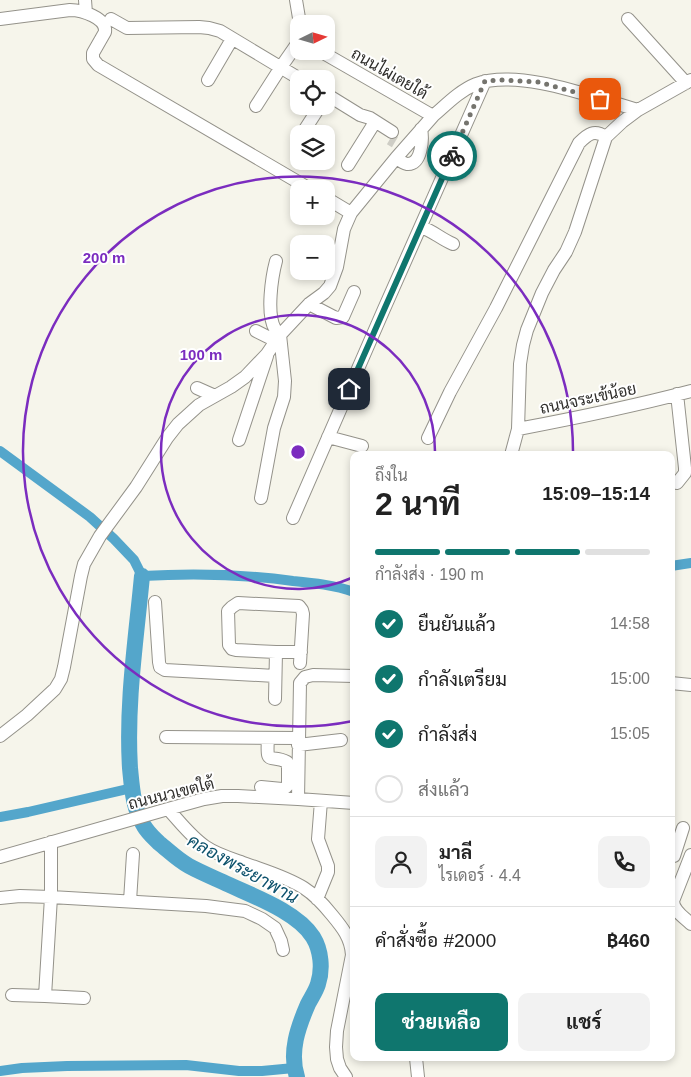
<!DOCTYPE html>
<html lang="th">
<head>
<meta charset="utf-8">
<style>
  :root { --surface:#fff; --page:#f2f2f2; --text:#222; --muted:#767676; --line:#e0e0e0; --accent:#0f766e }
  body { margin:0; font-family:Helvetica,Sarabun,sans-serif; background:var(--page); color:var(--text); height:100vh; display:flex; flex-direction:column; font-size:19px; white-space:nowrap }
  * { box-sizing:border-box; margin:0 }
  p { font-size:16px; color:var(--muted) }
  .icon { flex:none; width:28px; height:28px; fill:none; stroke:currentColor; stroke-width:2; stroke-linecap:round; stroke-linejoin:round }
  .map { position:relative; flex:1; overflow:hidden }
  .side { position:absolute; left:350px; top:451px; width:325px; height:610px; display:flex; flex-direction:column; background:var(--surface); border-radius:10px; box-shadow:0 2px 8px #0003 }
  .side>* { flex:none }
  .needle { width:32px; rotate:85deg }
  .fabs { position:absolute; left:290px; top:15px; display:grid; gap:10px }
  .fabs a { display:grid; place-items:center; width:45px; height:45px; border-radius:10px; background:var(--surface); box-shadow:0 2px 8px #0003; font-size:25px }
  .pin { position:absolute; display:grid; place-items:center; width:42px; height:42px; color:#fff; margin:-21px; border-radius:10px; box-shadow:0 2px 8px #0006 }
  .courier { position:absolute; display:grid; place-items:center; width:50px; height:50px; margin:-25px; border:4px solid #0f766e; border-radius:50%; background:#fff; color:#222; box-shadow:0 1px 6px #0007 }
  .headline em { font-style:normal; font-weight:700 }
  .headline div { display:flex; flex-direction:column-reverse }
  .headline { display:flex; align-items:center; justify-content:space-between; height:85px; padding:0 25px }
  h1 { font-size:32px; font-weight:700; line-height:38px }
  .bar { display:grid; grid-template-columns:repeat(4,1fr); gap:8px 5px; align-content:center; height:60px; padding:0 25px }
  .bar i { height:6px; border-radius:4px; background:var(--line) }
  .bar .current { background:var(--accent) }
  .bar p { grid-column:span 4 }
  .line { display:flex; align-items:center; gap:12px; padding:0 25px; border-top:1px solid var(--line) }
  .line div { flex:1 }
  .round { display:grid; place-items:center; flex:none; width:52px; height:52px; border-radius:10px; background:var(--page) }
  ol { padding:0 25px; list-style:none }
  li { display:flex; align-items:center; gap:15px; height:55px }
  li p { margin-inline-start:auto }
  li .icon { padding:5px; border-radius:50%; background:var(--accent); color:#fff; stroke-width:4 }
  li:last-child { color:var(--muted) }
  li i { width:28px; height:28px; border:2px solid var(--line); border-radius:50% }
  .primary-button { display:flex; gap:10px; margin-top:auto; padding:10px 25px }
  .primary-button a { flex:1; height:58px; border-radius:10px; background:var(--accent); color:#fff; font-size:20px; font-weight:700; line-height:58px; text-align:center }
  .primary-button a+a { background:var(--page); color:var(--text) }
  .map>svg:first-child { display:block }
  .lines { fill:none; stroke-linecap:round; stroke-linejoin:round }
  .canal { stroke:#54a6cb; stroke-width:10 }
  .river { stroke:#54a6cb; stroke-width:16 }
  .minor-tunnel { stroke:#cecdc5; stroke-width:12; stroke-dasharray:12 6; stroke-linecap:butt }
  .minor-casing { stroke:#94928a; stroke-width:14 }
  .minor { stroke:#fff; stroke-width:12 }
  .done { stroke:#75746e; stroke-width:5; stroke-dasharray:0 9 }
  .route { stroke:#0f766e; stroke-width:6 }
  .ring { fill:none; stroke:#7b2cbf; stroke-width:2.5 }
  .labels { text-anchor:middle; stroke-width:4; stroke-linejoin:round; paint-order:stroke }
  .street-label { font-size:16px; fill:#2f2e2b; stroke:#fff }
  .water-label { font-size:18px; font-style:italic; fill:#0e526c; stroke:#fff }
  .centre { fill:#7b2cbf; stroke:#fff; stroke-width:2.5 }
  .ring-label { font-size:15px; text-anchor:middle; font-weight:bold; fill:#7b2cbf; stroke:#fff; stroke-width:4; stroke-linejoin:round; paint-order:stroke }
</style>
</head>
<body>
<div class="map">
<svg width="691" height="1077" viewBox="0 0 691 1077">
  <rect width="100%" height="100%" fill="#f6f5eb"/>
  <g class="lines">
    <path class="canal" d="M 0,451 L 90,517 L 114,539 L 134,560 L 142,576 C 193,573 242,574 293,581 C 314,583 334,585 354,592
      M 671,566 L 691,563
      M 0,817 L 28,812 L 132,788
      M 0,1071 L 22,1068 L 67,1066 L 186,1065 L 239,1071 L 262,1071 L 294,1068"/>
    <path class="river" d="M 142,576 C 136,640 126,704 130,768 C 132,788 133,809 144,826 C 148,833 154,838 159,843 C 169,851 178,860 189,866 C 200,872 212,877 223,882 C 250,895 297,911 313,937 C 321,950 323,969 318,984 C 316,991 311,998 308,1004 C 298,1027 289,1052 297,1077"/>
    <path class="minor-tunnel" d="M 390,139 L 395,142"/>
    <g class="minor-casing">
      <path id="minor" d="M 85,0 L 86,13
        M 296,0 L 300,24
        M 0,19 L 70,10 C 82,10 107,18 105,32 L 93,53 L 93,59 L 98,65 L 310,189
        M 111,19 L 127,28 L 199,27 L 209,28 L 220,31 L 300,79
        M 628,19 L 686,83
        M 320,51 L 433,116 C 446,105 459,91 476,84 C 519,68 595,98 638,110 L 691,80
        M 208,80 L 232,39
        M 326,94 L 360,115 L 370,118 L 392,132
        M 256,106 L 281,67 L 297,44
        M 302,134 L 320,106
        M 396,158 C 399,160 403,163 407,164 C 422,165 423,139 421,129
        M 348,165 L 375,122
        M 326,198 L 351,213
        M 421,227 C 433,231 441,239 453,244
        M 309,304 L 336,318 L 343,317 L 354,292
        M 256,331 L 276,341
        M 197,388 L 215,396
        M 518,429 C 576,418 634,406 691,391
        M 328,437 L 362,446
        M 428,438 L 450,392 L 496,308 L 579,143 C 588,134 594,129 606,137
        M 239,440 L 267,356
        M 511,455 L 518,429 L 520,364 L 523,345 L 527,330 L 542,293 L 554,270 L 566,252 L 575,232 L 606,137 L 622,122 L 638,110
        M 677,483 L 685,473 L 685,468 L 677,394
        M 261,498 L 274,428 L 284,397 L 285,381 L 280,335 C 279,333 276,330 275,329 C 266,314 272,276 276,261
        M 293,518 L 384,309 L 485,81
        M 155,602 L 159,662 L 160,667 L 165,670 L 275,676
        M 300,663 L 303,614 L 302,610 L 299,606 L 238,603 L 232,607 L 228,611 L 229,645 L 232,649 L 236,650 L 276,652 L 301,652
        M 671,683 L 691,685
        M 275,699 L 276,652
        M 0,736 L 27,715 L 55,689 L 61,679 L 64,667 L 81,576 L 84,564 L 100,536 L 136,487 L 167,438 L 178,424 L 199,405 L 231,387 L 245,377 L 267,354 L 280,335 L 309,304 L 324,293 L 330,286 L 337,267 L 344,229 L 351,213 L 396,158 L 433,116
        M 166,737 L 298,738
        M 298,745 L 341,740
        M 261,787 L 282,789 L 285,788 L 288,785 L 288,766 L 287,762 C 270,753 266,768 268,738
        M 298,799 L 300,683 L 305,677 L 313,675 L 354,676
        M 168,809 C 180,822 191,837 206,847 C 216,854 229,858 241,862 C 262,870 285,876 304,888 C 315,895 324,905 332,915 C 342,927 351,938 352,955 L 337,1031 L 336,1047 L 337,1059 L 340,1068 L 346,1077
        M 51,842 L 51,897 L 206,906 L 245,911 L 262,919 L 275,928 L 281,941 L 283,950
        M 691,855 L 673,901 C 673,911 684,917 691,924
        M 674,856 L 683,828
        M 0,857 L 168,809 L 204,799 L 222,796 L 238,796 L 298,799 L 354,803
        M 0,898 L 20,896 L 51,897 L 45,996 L 84,998
        M 317,899 L 328,872 L 328,866 L 318,839 L 321,801
        M 130,901 L 133,854
        M 12,995 L 45,996
        M 416,1058 L 418,1077"/>
    </g>
    <use href="#minor" class="minor"/>
  </g>
  <g class="lines">
    <path class="done" d="M 452,156 L 485,81 L 500,80 L 538,82 L 600,99"/>
    <path class="route" d="M 349,389 L 452,156"/>
  </g>
  <g class="ring">
    <path d="M354 577A137 137 0 1 1 435 454"/>
    <path d="M353 721A275 275 0 1 1 573 454"/>
  </g>
  <g class="labels">
    <g class="street-label">
      <text transform="translate(390 73) rotate(30)" y="6">ถนนไผ่เตยใต้</text>
      <text transform="translate(588 398) rotate(-12)" y="6">ถนนจระเข้น้อย</text>
      <text transform="translate(171 793) rotate(-14)" y="6">ถนนนวเขตใต้</text>
    </g>
    <g class="water-label">
      <text transform="translate(243 869) rotate(29)" y="6">คลองพระยาพาน</text>
    </g>
  </g>
  <circle cx="298" cy="452" r="8" class="centre"/>
  <g class="ring-label">
    <text x="104" y="263">200 m</text>
    <text x="201" y="360">100 m</text>
  </g>
</svg>
<div class="fabs">
<a><svg class="needle" viewBox="-14 -14 28 28"><path d="M0-13l5 13h-10z" fill="#e53935"/><path d="M0 13l5-13h-10z" fill="#767676"/></svg></a>
<a><svg class="icon" aria-label="locate" viewBox="0 0 24 24"><circle cx="12" cy="12" r="6"/><path d="M12 2v4M12 18v4M2 12h4M18 12h4"/></svg></a>
<a><svg class="icon" aria-label="layers" viewBox="0 0 24 24"><path d="M12 4l9 5-9 5-9-5zM3 14l9 5 9-5"/></svg></a>
<a>+</a>
<a>−</a>
</div>
<div class="pin" style="left:600px;top:99px;background:#ea580c"><svg class="icon" aria-label="bag" viewBox="0 0 24 24"><path d="M5 8h14l-1 12H6zM9 8a3 3 0 0 1 6 0"/></svg></div>
<div class="pin" style="left:349px;top:389px;background:#1f2937"><svg class="icon" aria-label="home" viewBox="0 0 24 24"><path d="M3 11l9-7 9 7M6 9v11h12V9"/></svg></div>
<div class="courier" style="left:452px;top:156px"><svg class="icon" aria-label="bike" viewBox="0 0 24 24"><circle cx="6" cy="16" r="4"/><circle cx="18" cy="16" r="4"/><path d="M6 16l4-8h5l3 8M10 8l3 8H6M13 5h3"/></svg></div>
<section class="side">
<div class="headline"><div><h1>2 นาที</h1><p>ถึงใน</p></div><em>15:09–15:14</em></div>
<div class="bar"><i class="current"></i><i class="current"></i><i class="current"></i><i></i><p>กำลังส่ง · 190 m</p></div>
<ol>
<li><svg class="icon" aria-label="check" viewBox="0 0 24 24"><path d="M5 12l5 5 9-10"/></svg>ยืนยันแล้ว<p>14:58</p></li>
<li><svg class="icon" aria-label="check" viewBox="0 0 24 24"><path d="M5 12l5 5 9-10"/></svg>กำลังเตรียม<p>15:00</p></li>
<li><svg class="icon" aria-label="check" viewBox="0 0 24 24"><path d="M5 12l5 5 9-10"/></svg>กำลังส่ง<p>15:05</p></li>
<li><i></i>ส่งแล้ว</li>
</ol>
<div class="line" style="height:90px"><a class="round"><svg class="icon" aria-label="person" viewBox="0 0 24 24"><circle cx="12" cy="8" r="4"/><path d="M4 21q1-7 8-7t8 7"/></svg></a><div><b>มาลี</b><p>ไรเดอร์ · 4.4</p></div><a class="round"><svg class="icon" aria-label="phone" viewBox="0 0 24 24"><path d="M5 4h4l2 5-3 2q2 4 5 5l2-3 5 2v4C11 20 4 13 5 4z"/></svg></a></div>
<div class="line" style="height:65px"><div>คำสั่งซื้อ #2000</div><b>฿460</b></div>
<div class="primary-button"><a>ช่วยเหลือ</a><a>แชร์</a></div>
</section>
</div>
</body>
</html>
